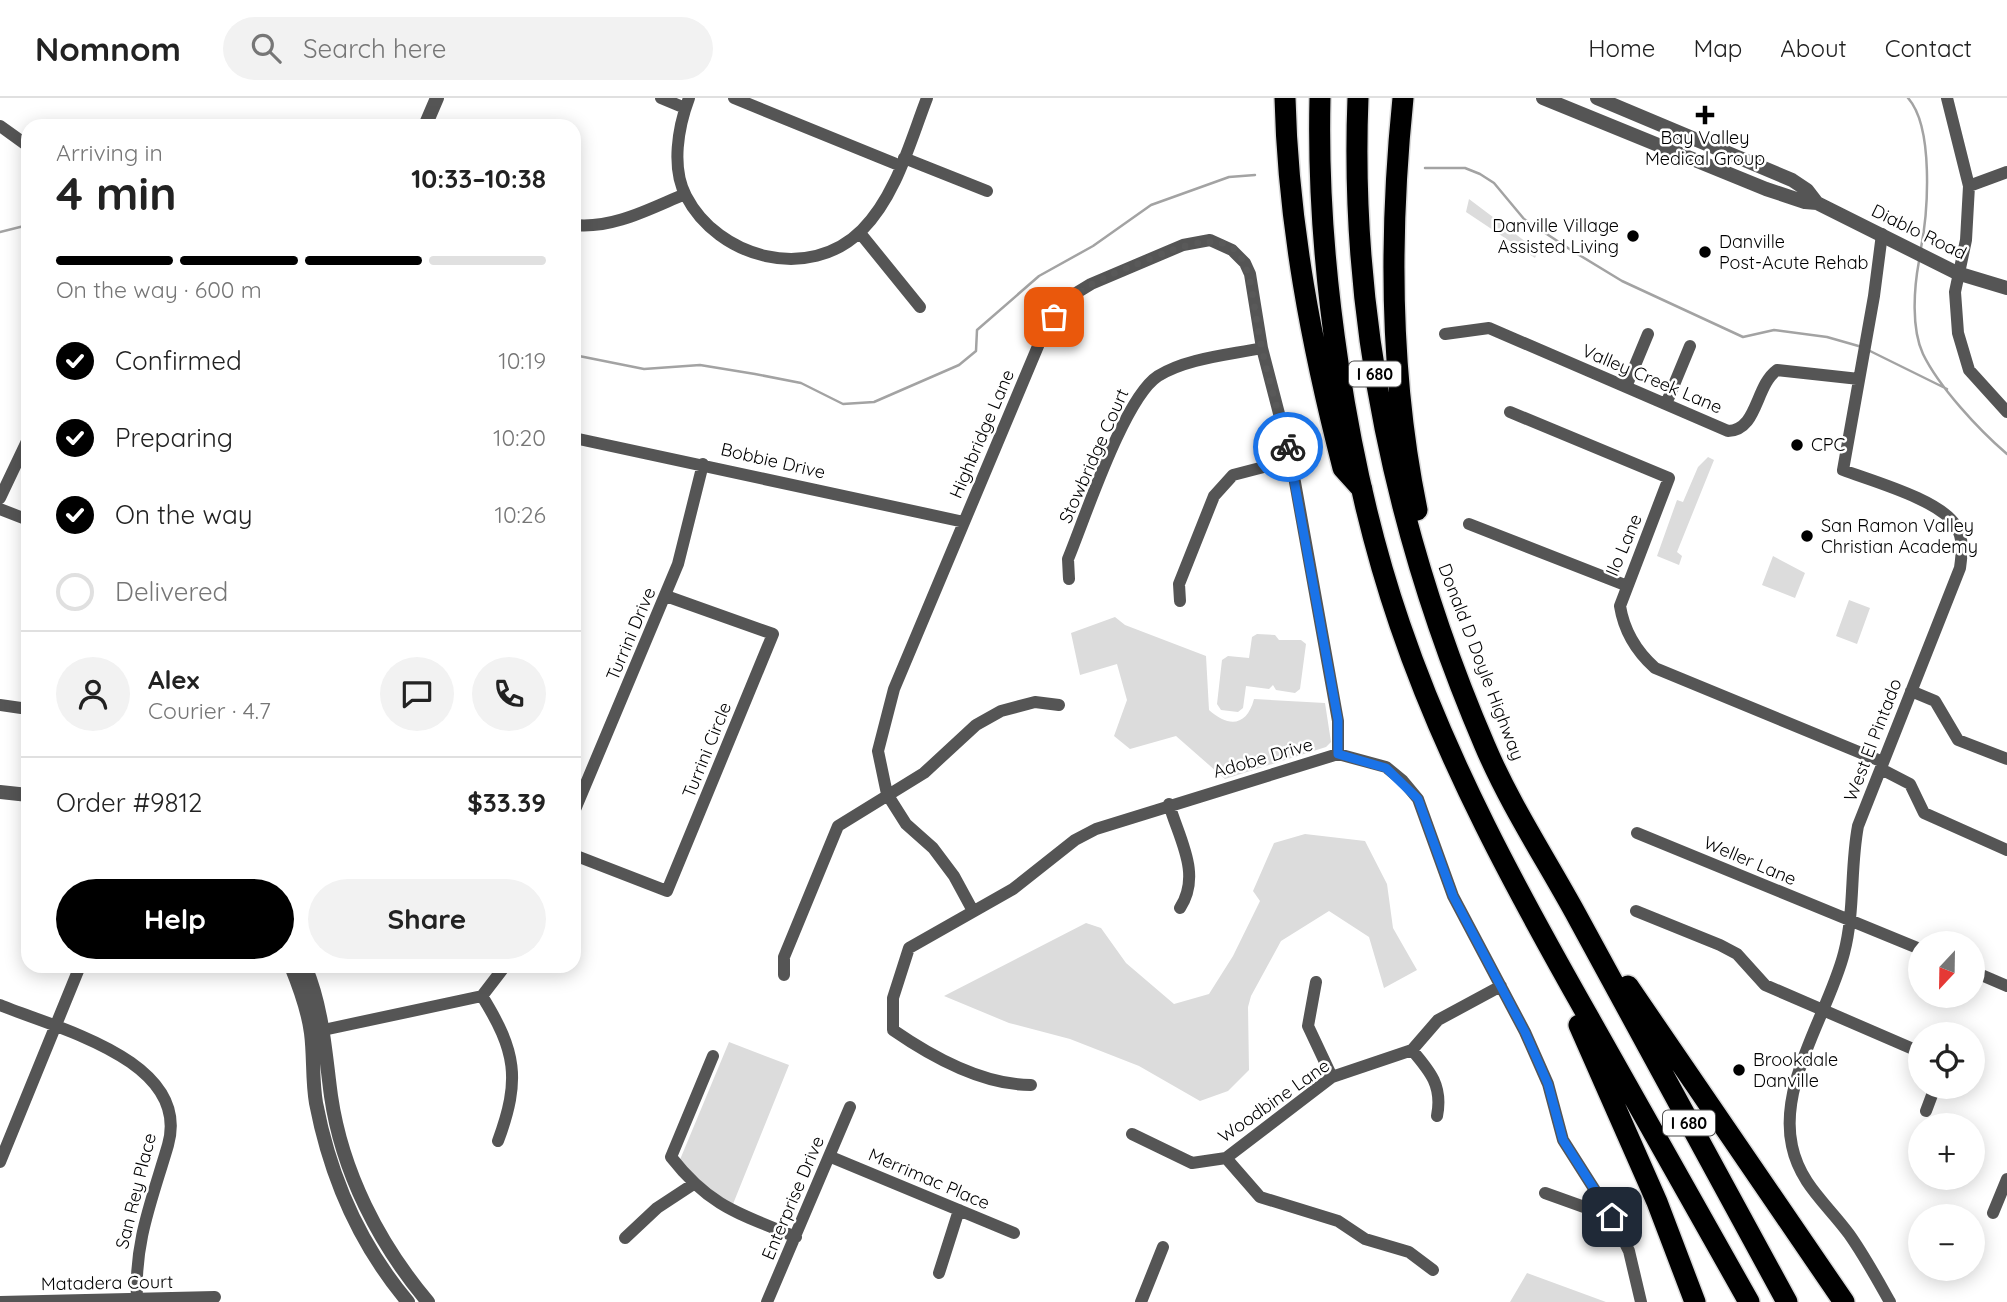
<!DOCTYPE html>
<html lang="en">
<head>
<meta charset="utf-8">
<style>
  :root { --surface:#fff; --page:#f2f2f2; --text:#222; --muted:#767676; --line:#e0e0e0; --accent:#000 }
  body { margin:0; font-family:Quicksand,sans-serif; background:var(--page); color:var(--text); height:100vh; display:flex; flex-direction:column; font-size:26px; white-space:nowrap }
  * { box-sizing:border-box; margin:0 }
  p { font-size:23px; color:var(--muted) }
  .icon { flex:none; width:38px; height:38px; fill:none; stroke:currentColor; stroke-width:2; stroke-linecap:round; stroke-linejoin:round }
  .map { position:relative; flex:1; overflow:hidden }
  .panel { position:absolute; left:21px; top:21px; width:560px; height:854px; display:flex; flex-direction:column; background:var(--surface); border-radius:21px; box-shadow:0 4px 18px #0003 }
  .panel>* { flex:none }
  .needle { width:46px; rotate:202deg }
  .buttons { position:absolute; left:1908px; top:833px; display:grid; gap:14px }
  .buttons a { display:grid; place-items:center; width:77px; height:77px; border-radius:50%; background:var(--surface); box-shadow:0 4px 18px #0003; font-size:35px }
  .pin { position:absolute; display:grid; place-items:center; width:60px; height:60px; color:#fff; margin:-30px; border-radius:14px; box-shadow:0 4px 10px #0006 }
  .courier { position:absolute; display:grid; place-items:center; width:70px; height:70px; margin:-35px; border:5px solid #1a73e8; border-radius:50%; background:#fff; color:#222; box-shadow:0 2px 9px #0007 }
  .overview em { font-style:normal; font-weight:800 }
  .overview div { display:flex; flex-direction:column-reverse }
  .overview { display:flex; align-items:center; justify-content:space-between; height:119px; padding:0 35px }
  h1 { font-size:46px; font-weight:800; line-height:52px }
  .bar { display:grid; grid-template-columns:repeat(4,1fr); gap:10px 7px; align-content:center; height:84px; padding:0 35px }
  .bar i { height:9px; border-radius:5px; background:var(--line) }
  .bar .active { background:var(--accent) }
  .bar p { grid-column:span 4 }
  .line { display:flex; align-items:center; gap:18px; padding:0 35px; border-top:2px solid var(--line) }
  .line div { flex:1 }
  .round { display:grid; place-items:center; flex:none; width:74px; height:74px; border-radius:37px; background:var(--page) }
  ol { padding:0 35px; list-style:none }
  li { display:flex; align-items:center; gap:21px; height:77px }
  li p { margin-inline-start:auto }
  li .icon { padding:7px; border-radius:50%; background:var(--accent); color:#fff; stroke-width:4 }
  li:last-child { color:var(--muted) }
  li i { width:38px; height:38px; border:4px solid var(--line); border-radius:50% }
  .cta { display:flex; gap:14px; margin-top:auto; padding:14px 35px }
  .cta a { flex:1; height:80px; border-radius:42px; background:var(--accent); color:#fff; font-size:28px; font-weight:800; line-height:80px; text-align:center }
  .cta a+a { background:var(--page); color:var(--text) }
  header { display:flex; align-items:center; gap:42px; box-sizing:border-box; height:98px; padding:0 35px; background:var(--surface); border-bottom:2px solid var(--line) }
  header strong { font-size:33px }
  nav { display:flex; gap:38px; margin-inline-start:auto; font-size:24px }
  .search { width:490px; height:63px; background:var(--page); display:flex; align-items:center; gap:18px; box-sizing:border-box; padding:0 24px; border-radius:38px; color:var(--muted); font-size:26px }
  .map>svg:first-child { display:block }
  .green { fill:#dcdcdc }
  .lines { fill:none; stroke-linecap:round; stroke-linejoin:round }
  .stream { stroke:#a3a3a3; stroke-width:2.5 }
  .motorway-casing { stroke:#dbdbdb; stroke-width:24 }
  .minor { stroke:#555; stroke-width:12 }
  .tertiary { stroke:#555; stroke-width:14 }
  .motorway { stroke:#000; stroke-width:21 }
  .done { stroke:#595959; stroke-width:7; stroke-dasharray:0 12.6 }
  .route { stroke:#1a73e8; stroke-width:9 }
  .poi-dot { fill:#000; stroke:#fff; stroke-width:2.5 }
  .labels { text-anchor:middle; stroke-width:5; stroke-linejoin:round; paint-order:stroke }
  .shield { fill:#fff; stroke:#4c4c4c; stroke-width:2 }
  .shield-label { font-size:16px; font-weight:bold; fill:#000 }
  .poi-label { font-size:18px; fill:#000; stroke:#fff; text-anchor:start }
  .street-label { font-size:18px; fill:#000; stroke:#fff }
</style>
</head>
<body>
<header>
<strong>Nomnom</strong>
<div class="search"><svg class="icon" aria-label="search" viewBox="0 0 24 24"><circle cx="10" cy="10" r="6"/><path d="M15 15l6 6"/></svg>Search here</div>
<nav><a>Home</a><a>Map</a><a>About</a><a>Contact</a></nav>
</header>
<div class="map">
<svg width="2007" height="1204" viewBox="0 0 2007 1204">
  <rect width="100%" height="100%" fill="#fff"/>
  <path class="green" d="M 1469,101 L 1538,153 L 1535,160 L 1466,114 Z
    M 1708,359 L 1714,362 L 1677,454 L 1682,458 L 1679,467 L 1657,458 L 1677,402 L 1683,404 L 1698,369 Z
    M 1773,458 L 1805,475 L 1795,500 L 1762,487 Z
    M 1849,502 L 1870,510 L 1857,546 L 1836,538 Z
    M 1115,519 L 1125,527 L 1206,558 L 1209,612 C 1229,630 1247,628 1254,601 L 1325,605 L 1331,644 L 1326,649 L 1225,681 L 1176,638 L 1130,651 L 1114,638 L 1127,602 L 1117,566 L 1080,577 L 1071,535 Z
    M 1257,536 L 1275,537 L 1279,542 L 1301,542 L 1306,546 L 1300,591 L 1295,595 L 1276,592 L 1273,587 L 1269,591 L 1246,588 L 1243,610 L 1238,614 L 1221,612 L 1217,606 L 1222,562 L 1228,558 L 1249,560 L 1252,539 Z
    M 1305,736 L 1365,743 L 1387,786 L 1393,830 L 1417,872 L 1384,890 L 1369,839 L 1329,813 L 1281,843 L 1251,898 L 1248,909 L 1249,972 L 1228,993 L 1200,1003 L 1139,968 L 1070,941 L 1009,925 L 944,898 L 1086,825 L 1101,830 L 1126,865 L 1174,906 L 1209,896 L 1233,858 L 1260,803 L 1253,793 L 1274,745 Z
    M 729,944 L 789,967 L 733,1106 L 722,1101 L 679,1064 Z
    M 1527,1175 L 1606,1204 L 1510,1204 Z"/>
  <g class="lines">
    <path class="stream" d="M 1908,0 C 1934,29 1928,114 1921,150
      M 1425,70 L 1465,70 L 1480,76 L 1494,85 L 1524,121 L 1571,152 L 1622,183 L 1743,239 L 1774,232 L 1827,239 L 1862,249
      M 0,134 L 28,127
      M 1919,163 C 1914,190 1911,230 1923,256 C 1939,289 1979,332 2007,356
      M 1868,252 L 1947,291
      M 574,257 L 644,271 L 700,267 L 755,276 L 801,285 L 843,306 L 874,304 L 959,267 L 976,253 L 977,232 L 1039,178 L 1093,148 L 1151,107 L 1229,79 L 1255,77"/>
    <g class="motorway-casing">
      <path id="motorway" d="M 1285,0 C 1288,126 1312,249 1343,370 L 1362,391
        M 1320,0 C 1316,165 1346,370 1400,527 C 1447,665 1517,793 1589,920 C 1642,1015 1696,1109 1749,1204
        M 1358,0 C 1349,223 1397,443 1485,648 C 1510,707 1547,763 1578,820 C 1647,948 1717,1076 1787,1204
        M 1403,0 C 1389,137 1389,276 1417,412
        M 1628,888 L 1844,1204
        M 1579,927 L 1657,1104 L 1695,1204"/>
    </g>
    <path class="minor" d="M 661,0 L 685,10
      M 689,0 C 678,29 671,70 686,98 C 718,160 809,185 862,132 C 896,98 910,44 927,0
      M 734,0 L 901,68
      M 1947,0 L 1969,88 L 1966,142 L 1955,194 L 1958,235 L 1969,272 L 2007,314
      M 0,28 L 28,48
      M 904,60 L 987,93
      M 1969,88 L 2007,74
      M 574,127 C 613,131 649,111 685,96
      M 860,135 L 920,209
      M 1882,136 L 1874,198 L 1843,372 C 1872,383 1941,402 1956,428 C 1964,441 1962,455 1960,470 L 1858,728 C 1850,770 1855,813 1844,855 C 1829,914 1778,985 1792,1048 C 1800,1086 1827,1106 1849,1136 C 1864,1157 1877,1181 1890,1204
      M 1445,236 L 1489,230 L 1728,333 C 1758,332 1755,288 1777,272 L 1859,281
      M 1626,289 L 1648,236
      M 1666,306 L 1690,248
      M 1510,314 L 1669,380 L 1620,508 C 1624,533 1636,553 1655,570 L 1883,664
      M 574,340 L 964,424
      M 0,400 L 28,341
      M 0,411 L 28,422
      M 1469,426 L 1625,487
      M 1069,481 L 1068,461 C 1085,420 1124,300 1158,278 C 1187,260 1229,257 1262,250
      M 1180,503 L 1179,486 L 1214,398 L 1233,377 L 1291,362
      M 1911,593 L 1935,603 L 1958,642 L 2007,661
      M 0,607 L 28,611
      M 1881,671 L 1910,686 L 1924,715 L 2007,752
      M 1169,706 C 1179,741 1202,776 1180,810
      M 574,714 L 678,466 L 703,366
      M 1637,735 L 1920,851
      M 574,757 L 667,793 L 773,536 L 666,498
      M 973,813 L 954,778 L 933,750 L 906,726 L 887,696 L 878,653 L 894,591 L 1041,241 L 1068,200 L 1091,186 L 1183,147 L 1210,142 L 1232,152 L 1245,165 L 1250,176 L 1262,250 L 1291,362 L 1338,623 L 1338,656
      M 1636,813 L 1720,847 L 1737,856 L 1765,887 L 1920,954
      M 1972,873 L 2007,888
      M 784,877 L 784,859 L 838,728 L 924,675 L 976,627 L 1001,613 L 1035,604 L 1059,607
      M 1316,884 L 1308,928 L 1332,979
      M 482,898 C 516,953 521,981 498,1043
      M 0,907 C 55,930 192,962 168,1047 C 152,1102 134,1144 137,1202
      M 314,934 L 482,898 L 505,868
      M 1412,952 C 1430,973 1443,988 1437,1018
      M 713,958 L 671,1059 C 710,1109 740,1116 796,1139
      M 1031,987 C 983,987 932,959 893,932 L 893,900 L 909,850 L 1013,791 L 1075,742 L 1096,731 L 1338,656 L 1386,669 L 1403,683 L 1418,701 L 1453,798 L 1525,934 L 1548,986 L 1563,1042 L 1612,1119 L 1629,1153 L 1641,1204
      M 1926,1013 L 1935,989
      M 1132,1036 L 1192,1065 L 1226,1060 L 1332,979 L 1412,952 L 1438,922 L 1501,888
      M 831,1059 L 1014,1135
      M 1226,1060 L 1260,1099 L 1338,1123 L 1365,1141 L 1409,1154 L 1433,1172
      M 0,1064 L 80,868
      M 1545,1095 L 1612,1119
      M 1993,1115 L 2007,1081
      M 625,1140 L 657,1110 L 692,1087
      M 939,1175 L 959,1112
      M 0,1204 L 215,1199
      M 767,1204 L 850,1009
      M 1141,1204 L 1163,1149"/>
    <path class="tertiary" d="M 1543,0 L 1766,91 L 1805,104 L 1817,105 L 1957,175 L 2007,190
      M 1597,0 L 1792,82 L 1807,92 L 1817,105
      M 425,28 L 437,0
      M 0,694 L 28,697
      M 291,868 C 300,890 308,912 311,935 C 314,958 312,982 316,1005 C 330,1078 360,1147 408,1204
      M 305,868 C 323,911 325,953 331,998 C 342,1074 379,1146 428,1204"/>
    <use href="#motorway" class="motorway"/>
  </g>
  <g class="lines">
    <path class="done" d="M 1054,219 C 1079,186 1115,175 1152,160 C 1259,114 1245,173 1262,251 C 1269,284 1279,316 1288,349"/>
    <path class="route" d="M 1288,349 L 1338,622 L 1338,656 L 1386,670 L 1418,701 L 1453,798 L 1525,934 L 1548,986 L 1563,1042 L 1612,1119"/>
  </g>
  <g class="poi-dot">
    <path d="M1701.5 6.5h7v7h7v7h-7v7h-7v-7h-7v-7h7z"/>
    <circle cx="1633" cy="138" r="7"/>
    <circle cx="1705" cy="154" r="7"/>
    <circle cx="1797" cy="347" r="7"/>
    <circle cx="1807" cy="438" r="7"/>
    <circle cx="1739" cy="972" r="7"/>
  </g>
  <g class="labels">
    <g class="shield">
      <rect x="1349" y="263.5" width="52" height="25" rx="5"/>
      <rect x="1663" y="1012.5" width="52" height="25" rx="5"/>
    </g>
    <g class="shield-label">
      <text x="1375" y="282">I 680</text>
      <text x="1689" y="1031">I 680</text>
    </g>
    <g class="poi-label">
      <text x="1705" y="46" text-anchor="middle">Bay Valley<tspan x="1705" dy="21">Medical Group</tspan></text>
      <text x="1619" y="134" text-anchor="end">Danville Village<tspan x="1619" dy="21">Assisted Living</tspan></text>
      <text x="1719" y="150">Danville<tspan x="1719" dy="21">Post-Acute Rehab</tspan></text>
      <text x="1811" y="353">CPC</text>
      <text x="1821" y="434">San Ramon Valley<tspan x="1821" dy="21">Christian Academy</tspan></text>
      <text x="1753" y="968">Brookdale<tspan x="1753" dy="21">Danville</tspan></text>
    </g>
    <g class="street-label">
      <text transform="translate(1919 134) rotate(26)" y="6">Diablo Road</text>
      <text transform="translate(1652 281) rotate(23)" y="6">Valley Creek Lane</text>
      <text transform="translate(982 336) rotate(-67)" y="6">Highbridge Lane</text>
      <text transform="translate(1094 358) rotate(-66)" y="6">Stowbridge Court</text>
      <text transform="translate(773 363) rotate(13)" y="6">Bobbie Drive</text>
      <text transform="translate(1624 447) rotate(-67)" y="6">Ilo Lane</text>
      <text transform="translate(631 536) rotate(-67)" y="6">Turrini Drive</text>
      <text transform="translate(1481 564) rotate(69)" y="6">Donald D Doyle Highway</text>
      <text transform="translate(1873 642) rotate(-69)" y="6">West El Pintado</text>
      <text transform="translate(707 652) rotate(-68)" y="6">Turrini Circle</text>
      <text transform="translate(1263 660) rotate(-16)" y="6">Adobe Drive</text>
      <text transform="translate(1750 763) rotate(23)" y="6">Weller Lane</text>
      <text transform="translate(1274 1003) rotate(-35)" y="6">Woodbine Lane</text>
      <text transform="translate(929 1081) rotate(23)" y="6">Merrimac Place</text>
      <text transform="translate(136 1093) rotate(-76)" y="6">San Rey Place</text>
      <text transform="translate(793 1100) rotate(-67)" y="6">Enterprise Drive</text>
      <text transform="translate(107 1185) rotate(-1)" y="6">Matadera Court</text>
    </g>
  </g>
</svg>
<div class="buttons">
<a><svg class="needle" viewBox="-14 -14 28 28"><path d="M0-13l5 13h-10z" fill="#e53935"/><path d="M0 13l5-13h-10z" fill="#767676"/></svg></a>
<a><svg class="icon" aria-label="locate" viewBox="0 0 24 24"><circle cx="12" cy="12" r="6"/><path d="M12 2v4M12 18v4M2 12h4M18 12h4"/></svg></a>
<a>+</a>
<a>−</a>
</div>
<div class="pin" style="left:1054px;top:219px;background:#ea580c"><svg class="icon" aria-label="bag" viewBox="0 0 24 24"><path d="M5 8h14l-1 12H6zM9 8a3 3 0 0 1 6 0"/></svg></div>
<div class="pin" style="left:1612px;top:1119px;background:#1f2937"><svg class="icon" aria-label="home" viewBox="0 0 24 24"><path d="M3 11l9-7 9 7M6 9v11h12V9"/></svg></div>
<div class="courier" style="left:1288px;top:349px"><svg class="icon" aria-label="bike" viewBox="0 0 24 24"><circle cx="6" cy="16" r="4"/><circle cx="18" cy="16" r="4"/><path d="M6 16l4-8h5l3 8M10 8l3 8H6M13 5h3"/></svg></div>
<section class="panel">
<div class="overview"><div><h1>4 min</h1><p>Arriving in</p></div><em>10:33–10:38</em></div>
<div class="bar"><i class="active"></i><i class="active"></i><i class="active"></i><i></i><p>On the way · 600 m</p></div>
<ol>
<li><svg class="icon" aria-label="check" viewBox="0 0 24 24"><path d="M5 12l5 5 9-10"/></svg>Confirmed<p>10:19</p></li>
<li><svg class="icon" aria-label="check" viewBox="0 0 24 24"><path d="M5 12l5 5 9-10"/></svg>Preparing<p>10:20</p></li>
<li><svg class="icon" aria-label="check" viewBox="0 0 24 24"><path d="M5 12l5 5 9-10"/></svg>On the way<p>10:26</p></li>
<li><i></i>Delivered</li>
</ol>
<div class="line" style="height:126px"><a class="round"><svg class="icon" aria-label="person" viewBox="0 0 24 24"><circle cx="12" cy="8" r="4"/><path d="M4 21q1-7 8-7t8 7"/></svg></a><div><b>Alex</b><p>Courier · 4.7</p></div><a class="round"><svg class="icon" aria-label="chat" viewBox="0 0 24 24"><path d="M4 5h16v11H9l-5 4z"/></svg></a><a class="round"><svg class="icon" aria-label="phone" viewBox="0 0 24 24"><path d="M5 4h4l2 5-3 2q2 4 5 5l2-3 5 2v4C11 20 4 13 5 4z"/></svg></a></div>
<div class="line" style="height:91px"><div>Order #9812</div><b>$33.39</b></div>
<div class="cta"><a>Help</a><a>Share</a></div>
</section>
</div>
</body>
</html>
